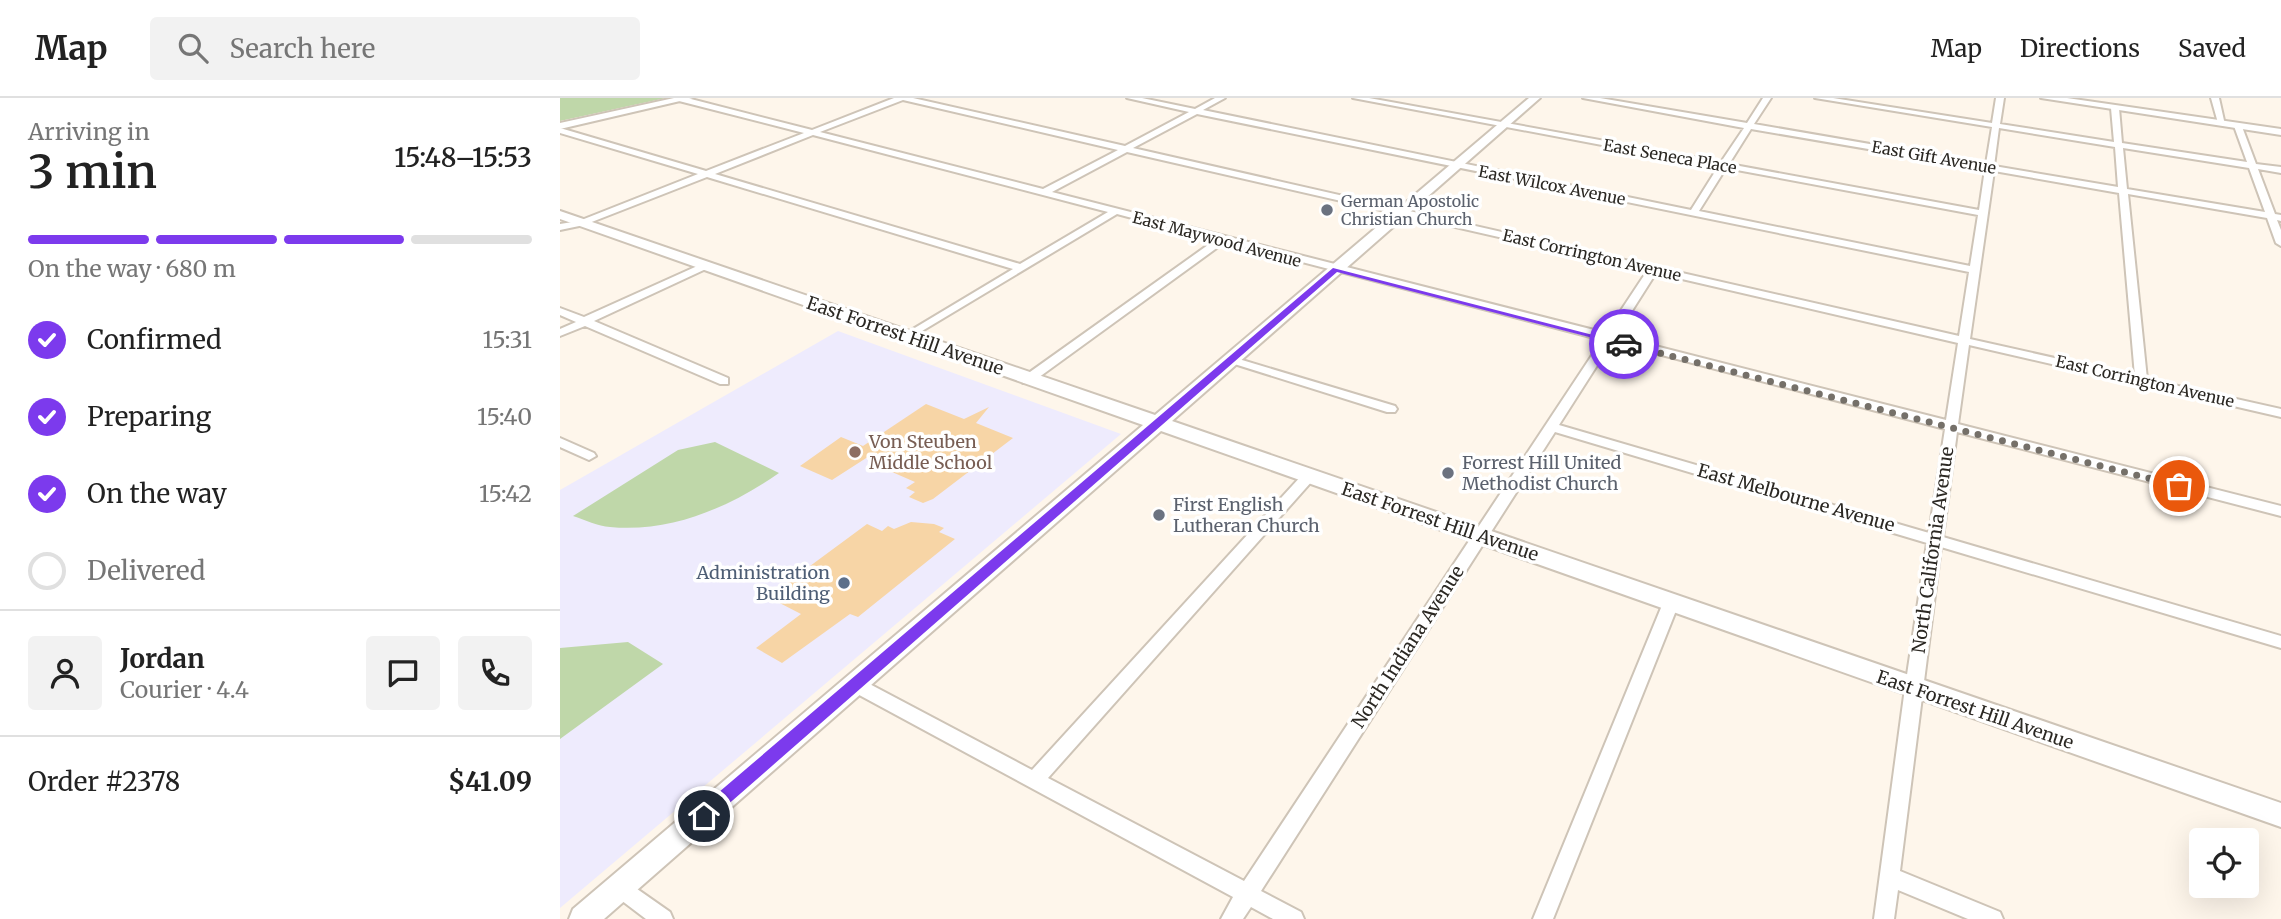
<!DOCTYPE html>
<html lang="en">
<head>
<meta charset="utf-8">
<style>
  :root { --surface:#fff; --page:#f2f2f2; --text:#222; --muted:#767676; --line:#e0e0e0; --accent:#7c3aed }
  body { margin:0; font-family:Merriweather,serif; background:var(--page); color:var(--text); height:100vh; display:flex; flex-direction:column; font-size:26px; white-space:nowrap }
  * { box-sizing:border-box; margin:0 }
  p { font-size:23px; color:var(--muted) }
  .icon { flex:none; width:38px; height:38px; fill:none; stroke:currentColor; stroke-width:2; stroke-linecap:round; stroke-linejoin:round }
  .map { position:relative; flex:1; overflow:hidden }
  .panel { display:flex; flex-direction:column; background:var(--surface); width:560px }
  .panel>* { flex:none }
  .fabs { position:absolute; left:1629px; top:730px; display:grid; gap:14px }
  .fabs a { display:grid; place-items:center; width:70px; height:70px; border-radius:7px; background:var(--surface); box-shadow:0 7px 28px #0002; font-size:35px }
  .pin { position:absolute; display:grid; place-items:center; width:60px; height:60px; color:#fff; margin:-30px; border:4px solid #fff; border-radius:50%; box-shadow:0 2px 7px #0007 }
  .courier { position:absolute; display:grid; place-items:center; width:70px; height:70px; margin:-35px; border:5px solid #7c3aed; border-radius:50%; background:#fff; color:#222; box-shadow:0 2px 9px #0007 }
  .headline em { font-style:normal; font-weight:600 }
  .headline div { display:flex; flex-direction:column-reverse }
  .headline { display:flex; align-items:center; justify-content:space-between; height:119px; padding:0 28px }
  h1 { font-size:46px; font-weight:600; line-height:52px }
  .bar { display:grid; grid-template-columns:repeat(4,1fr); gap:10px 7px; align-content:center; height:84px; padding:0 28px }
  .bar i { height:9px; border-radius:5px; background:var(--line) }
  .bar .active { background:var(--accent) }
  .bar p { grid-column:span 4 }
  .line { display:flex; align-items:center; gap:18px; padding:0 28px; border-top:2px solid var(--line) }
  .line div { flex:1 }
  .round { display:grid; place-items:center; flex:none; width:74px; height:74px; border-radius:7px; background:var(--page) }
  ol { padding:0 28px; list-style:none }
  li { display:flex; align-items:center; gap:21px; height:77px }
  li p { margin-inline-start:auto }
  li .icon { padding:7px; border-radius:50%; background:var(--accent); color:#fff; stroke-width:4 }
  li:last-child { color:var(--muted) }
  li i { width:38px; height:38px; border:4px solid var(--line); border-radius:50% }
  header { display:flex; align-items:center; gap:42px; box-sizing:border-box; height:98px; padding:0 35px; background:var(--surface); border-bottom:2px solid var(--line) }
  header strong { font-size:33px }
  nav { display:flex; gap:38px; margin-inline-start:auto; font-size:24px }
  .search { width:490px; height:63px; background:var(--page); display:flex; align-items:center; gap:18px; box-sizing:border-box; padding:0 24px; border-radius:7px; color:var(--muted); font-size:26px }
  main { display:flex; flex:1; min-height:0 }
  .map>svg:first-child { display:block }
  .education { fill:#eeebfd }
  .green { fill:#bfd7a9 }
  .building { fill:#f7d5a6 }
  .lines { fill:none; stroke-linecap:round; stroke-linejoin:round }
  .street-casing { stroke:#cec4b7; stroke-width:4 }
  .secondary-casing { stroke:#cec4b7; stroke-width:4 }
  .street { fill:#fff; fill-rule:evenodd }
  .secondary { fill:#fff; fill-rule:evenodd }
  .route { fill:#7c3aed }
  .done { stroke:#757069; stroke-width:7; stroke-dasharray:0 12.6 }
  .worship-dot { fill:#6b7280; stroke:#fff; stroke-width:2.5 }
  .education-dot { fill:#8d6e63; stroke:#fff; stroke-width:2.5 }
  .service-dot { fill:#5c6f8a; stroke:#fff; stroke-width:2.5 }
  .labels { text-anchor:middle; stroke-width:7; stroke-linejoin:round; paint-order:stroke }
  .far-street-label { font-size:16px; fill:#2b2823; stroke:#fff }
  .far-worship-label { font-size:16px; fill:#5b616d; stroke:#fff; text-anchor:start }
  .street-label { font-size:18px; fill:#2b2823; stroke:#fff }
  .education-label { font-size:18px; fill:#785e54; stroke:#fff; text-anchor:start }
  .worship-label { font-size:18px; fill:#5b616d; stroke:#fff; text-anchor:start }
  .service-label { font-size:18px; fill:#4e5e75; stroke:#fff; text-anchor:end }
</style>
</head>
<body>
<header>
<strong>Map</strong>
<div class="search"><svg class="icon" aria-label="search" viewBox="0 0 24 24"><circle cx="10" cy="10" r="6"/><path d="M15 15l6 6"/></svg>Search here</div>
<nav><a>Map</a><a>Directions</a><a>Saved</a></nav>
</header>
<main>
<section class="panel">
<div class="headline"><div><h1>3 min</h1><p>Arriving in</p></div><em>15:48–15:53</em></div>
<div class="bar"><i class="active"></i><i class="active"></i><i class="active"></i><i></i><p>On the way · 680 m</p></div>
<ol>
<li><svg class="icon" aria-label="check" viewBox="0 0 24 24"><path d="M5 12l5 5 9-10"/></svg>Confirmed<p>15:31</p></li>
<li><svg class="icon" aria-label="check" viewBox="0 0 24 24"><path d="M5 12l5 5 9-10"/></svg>Preparing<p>15:40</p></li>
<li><svg class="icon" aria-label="check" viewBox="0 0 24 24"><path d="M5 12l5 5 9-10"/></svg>On the way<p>15:42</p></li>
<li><i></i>Delivered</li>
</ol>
<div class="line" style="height:126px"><a class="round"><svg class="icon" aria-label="person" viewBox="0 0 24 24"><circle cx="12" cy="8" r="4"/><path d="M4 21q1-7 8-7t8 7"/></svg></a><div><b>Jordan</b><p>Courier · 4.4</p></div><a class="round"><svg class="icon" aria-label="chat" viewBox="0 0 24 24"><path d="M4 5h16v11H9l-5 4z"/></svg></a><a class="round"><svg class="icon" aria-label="phone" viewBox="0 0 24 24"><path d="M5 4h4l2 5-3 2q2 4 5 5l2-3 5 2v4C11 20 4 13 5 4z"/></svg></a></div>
<div class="line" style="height:91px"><div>Order #2378</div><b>$41.09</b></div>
</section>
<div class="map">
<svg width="1721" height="821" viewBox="0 0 1721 821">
  <rect width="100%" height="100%" fill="#fef6eb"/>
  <path class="education" d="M 278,233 L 561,336 L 0,810 L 0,392 Z"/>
  <path class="green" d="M 0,0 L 106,0 L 0,23 Z
    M 155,344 L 219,375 C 170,409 111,435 50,429 C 38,428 25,422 13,418 L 118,352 Z
    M 68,544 L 103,566 L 0,641 L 0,550 Z"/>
  <path class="building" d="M 366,306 L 404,321 L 429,309 L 416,325 L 453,340 L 373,401 L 363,405 L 349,399 L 355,394 L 346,390 L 355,384 L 332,374 L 342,367 L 314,355 L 272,382 L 240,368 L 281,339 L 303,348 Z
    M 351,424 L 374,426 L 384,430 L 379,434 L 395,441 L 298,519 L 290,516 L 222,565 L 196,550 L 241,516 L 208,499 L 307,426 L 322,433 L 328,428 L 334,431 Z"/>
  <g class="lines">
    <g class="street-casing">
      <path id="street" d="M 119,0 L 127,0 L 252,32 L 334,0 L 353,0 L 565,48 L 629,14 L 567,0 L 582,0 L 635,11 L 655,0 L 665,0 L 643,12 L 1131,112 L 1158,69 L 793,0 L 809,0 L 1161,64 L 1184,30 L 1023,0 L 1040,0 L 1187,25 L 1203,0 L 1211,0 L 1194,26 L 1426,66 L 1432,29 L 1255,0 L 1273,0 L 1432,25 L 1436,0 L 1444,0 L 1440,26 L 1554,44 L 1551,10 L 1555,8 L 1559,10 L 1562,45 L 1687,64 L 1674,28 L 1681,26 L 1696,66 L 1721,69 L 1721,75 L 1698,71 L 1715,116 L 1721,117 L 1721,123 L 1717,122 L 1721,132 L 1721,148 L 1716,145 L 1707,120 L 1568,96 L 1587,281 L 1721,311 L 1721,319 L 1409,247 L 1398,326 L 1721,408 L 1721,418 L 1397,334 L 1383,439 L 1721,538 L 1721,550 L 1381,449 L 1340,773 L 1440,814 L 1443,821 L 1408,821 L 1338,792 L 1334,821 L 1314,821 L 1345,590 L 1367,445 L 995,334 L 701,793 L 741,814 L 744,821 L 713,821 L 691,809 L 683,821 L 661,821 L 673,799 L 290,592 L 288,587 L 290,582 L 296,580 L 302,582 L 472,672 L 743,376 L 753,376 L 755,379 L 753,382 L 488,680 L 684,783 L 1042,242 L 665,144 L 471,285 L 463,285 L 463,279 L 655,142 L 557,116 L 347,242 L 341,239 L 343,237 L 453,171 L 147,79 L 24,127 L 0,132 L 0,126 L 19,123 L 138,76 L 0,35 L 0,30 L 146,73 L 244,35 L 119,3 ZM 343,2 L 558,52 L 483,91 L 260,34 ZM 637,16 L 1409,174 L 1399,238 L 573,50 ZM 1439,30 L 1555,49 L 1558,89 L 1434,68 ZM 1191,31 L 1425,71 L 1419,112 L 1169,66 ZM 253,37 L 548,114 L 460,166 L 155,76 ZM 1563,50 L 1689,70 L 1705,114 L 1567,91 ZM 567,54 L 1087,173 L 1046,235 L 492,94 ZM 1166,70 L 1418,117 L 1410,168 L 1139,113 ZM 1434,73 L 1559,95 L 1575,278 L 1410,241 ZM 1096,175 L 1398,245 L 1386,322 L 1056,238 ZM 1052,244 L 1385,331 L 1369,435 L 999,327 Z
        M 1651,0 L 1659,0 L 1665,27 L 1658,25 Z
        M 144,165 L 148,166 L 148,170 L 34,223 L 168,280 L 168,286 L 160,286 L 25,228 L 0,238 L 0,231 L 16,224 L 0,217 L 0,210 L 24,219 Z
        M 672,259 L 835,308 L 837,311 L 835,314 L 827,314 L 668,264 L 666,262 Z
        M 0,340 L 34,355 L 36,358 L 29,362 L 0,349 Z
        M 1111,499 L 1116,501 L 1119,505 L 993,821 L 973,821 L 1103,505 L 1106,501 Z
        M 60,779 L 110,814 L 113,821 L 86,821 L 53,796 L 50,789 L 53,782 Z"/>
    </g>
    <g class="secondary-casing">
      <path id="secondary" d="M 114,0 L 133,0 L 0,31 L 0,25 Z
        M 969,0 L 980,0 L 612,323 L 1721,705 L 1721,729 L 601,333 L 44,821 L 9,821 L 13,811 L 583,327 L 0,121 L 0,113 L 595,317 Z
        M 1481,0 L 1507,0 L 1721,31 L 1721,37 Z"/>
    </g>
    <use href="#street" class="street"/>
    <use href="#secondary" class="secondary"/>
  </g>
  <path class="route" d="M 773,170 L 1068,246 L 1064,248 L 777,174 L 149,723 L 138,723 L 138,712 Z"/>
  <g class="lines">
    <path class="done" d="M 1064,246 L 1619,388"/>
  </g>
  <g class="worship-dot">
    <circle cx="767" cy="112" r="7"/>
    <circle cx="888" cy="375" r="7"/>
    <circle cx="599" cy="417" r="7"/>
  </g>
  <circle class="education-dot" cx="295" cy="354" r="7"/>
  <circle class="service-dot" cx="284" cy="485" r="7"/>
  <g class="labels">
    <g class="far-street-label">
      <text transform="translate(1110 58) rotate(10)" y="6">East Seneca Place</text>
      <text transform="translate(1374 59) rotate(10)" y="6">East Gift Avenue</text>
      <text transform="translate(992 87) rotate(11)" y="6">East Wilcox Avenue</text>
      <text transform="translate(657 141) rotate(15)" y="6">East Maywood Avenue</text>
      <text transform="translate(1032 157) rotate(13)" y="6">East Corrington Avenue</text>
      <text transform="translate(1585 283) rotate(13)" y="6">East Corrington Avenue</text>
    </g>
    <g class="far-worship-label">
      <text x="781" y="109">German Apostolic<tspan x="781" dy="18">Christian Church</tspan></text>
    </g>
    <g class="street-label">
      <text transform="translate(345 238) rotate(19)" y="6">East Forrest Hill Avenue</text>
      <text transform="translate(1236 400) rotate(16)" y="6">East Melbourne Avenue</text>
      <text transform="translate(880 424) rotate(19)" y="6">East Forrest Hill Avenue</text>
      <text transform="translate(1373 452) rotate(-82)" y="6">North California Avenue</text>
      <text transform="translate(848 549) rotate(-57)" y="6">North Indiana Avenue</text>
      <text transform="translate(1415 612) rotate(19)" y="6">East Forrest Hill Avenue</text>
    </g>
    <g class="education-label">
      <text x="309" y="350">Von Steuben<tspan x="309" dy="21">Middle School</tspan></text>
    </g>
    <g class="worship-label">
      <text x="902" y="371">Forrest Hill United<tspan x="902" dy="21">Methodist Church</tspan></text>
      <text x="613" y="413">First English<tspan x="613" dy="21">Lutheran Church</tspan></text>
    </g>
    <g class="service-label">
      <text x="270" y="481">Administration<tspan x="270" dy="21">Building</tspan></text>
    </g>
  </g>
</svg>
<div class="fabs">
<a><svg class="icon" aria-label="locate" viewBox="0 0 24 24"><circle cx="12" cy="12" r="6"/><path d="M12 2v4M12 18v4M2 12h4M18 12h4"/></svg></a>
</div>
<div class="pin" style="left:1619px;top:388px;background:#ea580c"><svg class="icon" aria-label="bag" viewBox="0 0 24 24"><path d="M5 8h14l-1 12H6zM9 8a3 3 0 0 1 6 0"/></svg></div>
<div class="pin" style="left:144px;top:718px;background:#1f2937"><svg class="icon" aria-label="home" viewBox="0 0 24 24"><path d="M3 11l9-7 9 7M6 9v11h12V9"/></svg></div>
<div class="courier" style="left:1064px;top:246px"><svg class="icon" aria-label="car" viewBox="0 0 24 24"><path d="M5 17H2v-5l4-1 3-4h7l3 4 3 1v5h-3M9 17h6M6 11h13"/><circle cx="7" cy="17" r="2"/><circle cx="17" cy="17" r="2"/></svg></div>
</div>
</main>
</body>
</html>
